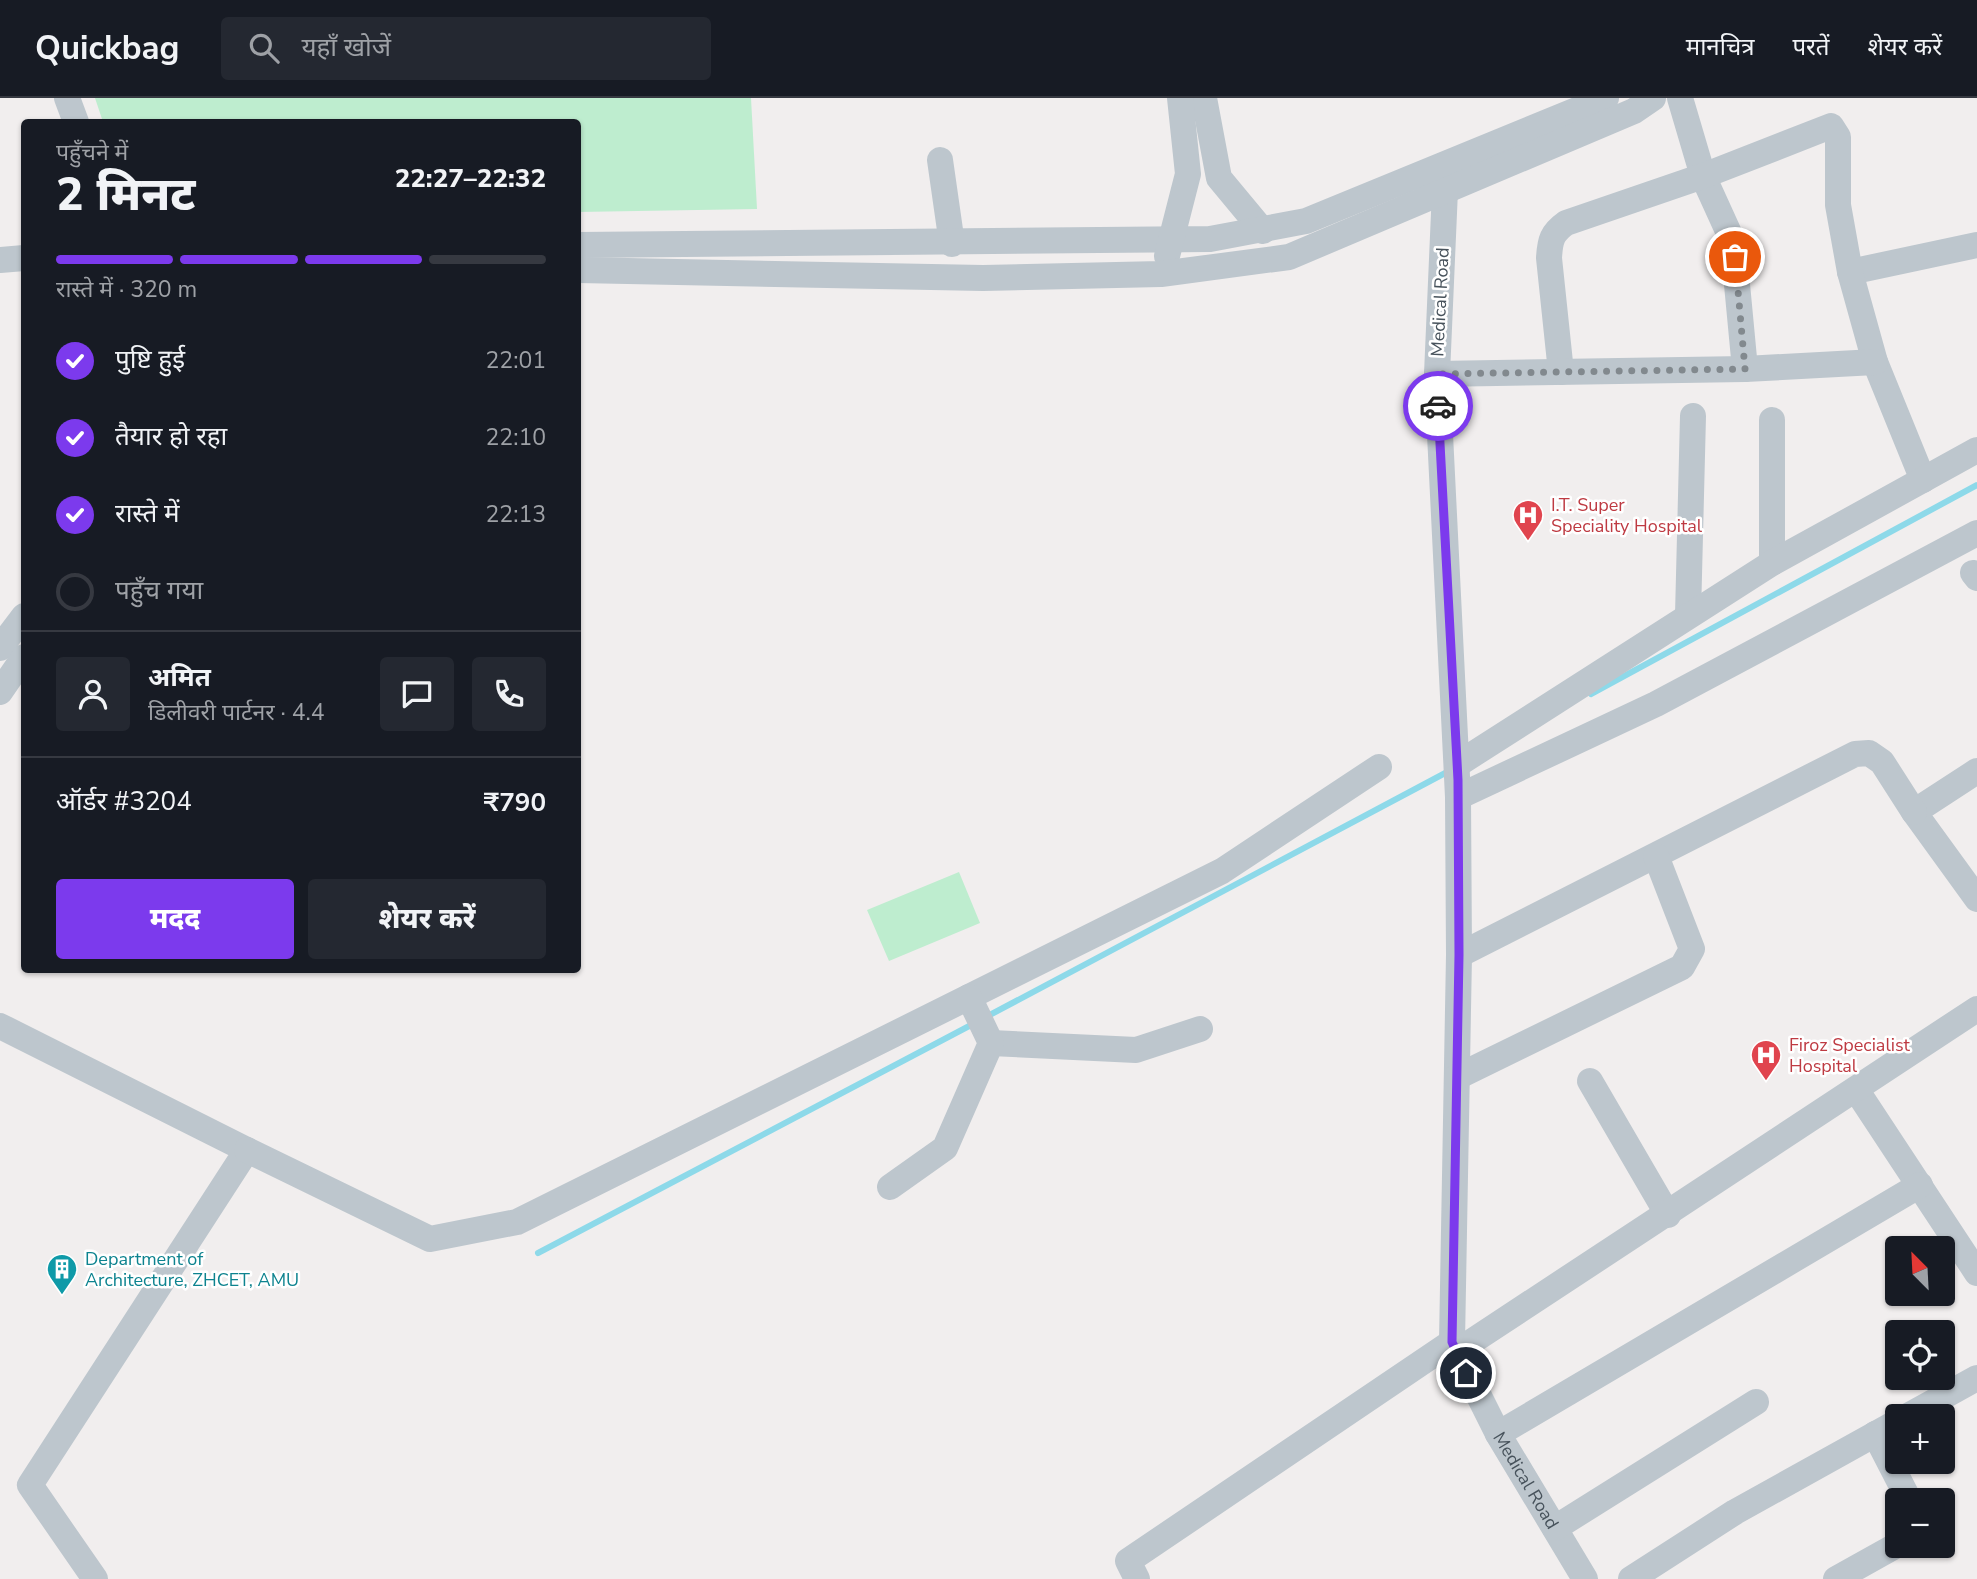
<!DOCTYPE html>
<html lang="hi">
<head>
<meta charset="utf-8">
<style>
  :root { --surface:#171b24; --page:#242831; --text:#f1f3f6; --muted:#9ea1a6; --line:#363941; --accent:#7c3aed }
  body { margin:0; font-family:"Nunito Sans","Noto Sans Devanagari",sans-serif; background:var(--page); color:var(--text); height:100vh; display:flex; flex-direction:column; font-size:26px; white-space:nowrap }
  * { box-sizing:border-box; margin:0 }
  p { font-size:23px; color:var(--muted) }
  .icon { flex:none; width:38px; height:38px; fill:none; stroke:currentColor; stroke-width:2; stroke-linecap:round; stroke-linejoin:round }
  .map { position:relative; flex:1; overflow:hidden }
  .side { position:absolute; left:21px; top:21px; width:560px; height:854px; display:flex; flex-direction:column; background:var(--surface); border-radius:7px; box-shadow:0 2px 5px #0004 }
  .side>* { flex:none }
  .needle { width:46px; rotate:336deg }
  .tools { position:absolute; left:1885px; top:1138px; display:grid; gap:14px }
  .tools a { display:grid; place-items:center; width:70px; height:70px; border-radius:7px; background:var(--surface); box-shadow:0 2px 5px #0004; font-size:35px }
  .pin { position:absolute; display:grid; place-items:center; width:60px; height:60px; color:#fff; margin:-30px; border:4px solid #fff; border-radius:50%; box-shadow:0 2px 7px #0007 }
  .courier { position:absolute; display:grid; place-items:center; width:70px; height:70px; margin:-35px; border:5px solid #7c3aed; border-radius:50%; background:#fff; color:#222; box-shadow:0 2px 9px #0007 }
  .summary em { font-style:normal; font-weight:800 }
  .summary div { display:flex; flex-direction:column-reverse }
  .summary { display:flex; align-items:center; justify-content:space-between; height:119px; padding:0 35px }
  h1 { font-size:46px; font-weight:800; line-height:52px }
  .bar { display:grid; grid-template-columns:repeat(4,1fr); gap:10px 7px; align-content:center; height:84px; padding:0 35px }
  .bar i { height:9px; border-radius:5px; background:var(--line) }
  .bar .active { background:var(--accent) }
  .bar p { grid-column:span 4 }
  .line { display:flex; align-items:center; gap:18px; padding:0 35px; border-top:2px solid var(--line) }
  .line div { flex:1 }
  .round { display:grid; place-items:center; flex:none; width:74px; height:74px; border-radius:7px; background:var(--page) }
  ol { padding:0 35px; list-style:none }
  li { display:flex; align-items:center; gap:21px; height:77px }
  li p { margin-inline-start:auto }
  li .icon { padding:7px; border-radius:50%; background:var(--accent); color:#fff; stroke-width:4 }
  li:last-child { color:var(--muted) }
  li i { width:38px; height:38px; border:4px solid var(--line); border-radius:50% }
  .primary-button { display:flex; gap:14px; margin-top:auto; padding:14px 35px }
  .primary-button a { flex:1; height:80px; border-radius:7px; background:var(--accent); color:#fff; font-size:28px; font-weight:800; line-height:80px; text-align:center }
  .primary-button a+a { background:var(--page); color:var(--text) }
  header { display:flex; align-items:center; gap:42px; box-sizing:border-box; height:98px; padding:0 35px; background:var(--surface); border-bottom:2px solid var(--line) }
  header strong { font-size:33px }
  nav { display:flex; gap:38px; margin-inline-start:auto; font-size:24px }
  .search { width:490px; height:63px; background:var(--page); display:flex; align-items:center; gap:18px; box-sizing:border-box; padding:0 24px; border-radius:7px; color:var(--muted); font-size:26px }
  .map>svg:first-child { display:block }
  .green { fill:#beedcf }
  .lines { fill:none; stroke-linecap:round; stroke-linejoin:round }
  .stream { stroke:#8dd9e9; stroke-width:6 }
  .minor { stroke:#bdc6cd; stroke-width:26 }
  .done { stroke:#82898e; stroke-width:7; stroke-dasharray:0 12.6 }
  .route { stroke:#7c3aed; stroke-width:9 }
  .labels { text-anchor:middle; stroke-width:5; stroke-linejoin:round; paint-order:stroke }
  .street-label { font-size:18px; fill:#47525b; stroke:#fff }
  .health-label { font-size:18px; fill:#be3a42; stroke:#fff; text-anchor:start }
  .culture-label { font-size:18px; fill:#0d838f; stroke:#fff; text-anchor:start }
</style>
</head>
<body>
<header>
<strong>Quickbag</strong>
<div class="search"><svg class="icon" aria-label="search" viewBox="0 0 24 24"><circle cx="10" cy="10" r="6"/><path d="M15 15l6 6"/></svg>यहाँ खोजें</div>
<nav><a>मानचित्र</a><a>परतें</a><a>शेयर करें</a></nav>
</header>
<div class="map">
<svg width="1977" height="1481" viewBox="0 0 1977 1481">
  <rect width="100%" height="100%" fill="#f1eeee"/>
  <path class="green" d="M 95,0 L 751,0 L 757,111 L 578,114 L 578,24 L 103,24 Z
    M 959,774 L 980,825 L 889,863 L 867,812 Z"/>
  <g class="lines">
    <path class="stream" d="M 1591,596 L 1977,387
      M 986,919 L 1449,673
      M 538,1155 L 973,926"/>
    <g class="minor">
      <path d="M 67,0 L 76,24"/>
      <path d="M 1204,0 L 1219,80 L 1263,133"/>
      <path d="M 1680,0 L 1703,78 L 1733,144 L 1745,271"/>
      <path d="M 940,62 L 952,146"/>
      <path id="s1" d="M 1442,68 L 1445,92 L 1437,276 L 1458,699 L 1459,857 L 1452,1244 L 1498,1336 L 1585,1481"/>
      <path d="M 578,147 L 1210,141 L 1306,123 L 1606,0"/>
      <path d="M 1167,158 L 1188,76 L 1180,0"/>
      <path d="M 0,162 L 24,160"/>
      <path d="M 578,172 L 983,180 L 1161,176 L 1289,159 L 1634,13 L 1653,0"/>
      <path d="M 1850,174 L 1977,147"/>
      <path d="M 1561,274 L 1549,160 C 1550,142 1552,135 1566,125 L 1703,78 L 1831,28 L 1838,39 L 1838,107 L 1850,174 L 1875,264 L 1923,382"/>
      <path d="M 1437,276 L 1745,271 L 1875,264"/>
      <path d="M 1772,322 L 1772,465"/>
      <path d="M 1973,475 L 1977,480"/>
      <path d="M 1688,517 L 1693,318"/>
      <path d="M 0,550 L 24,518"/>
      <path d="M 0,594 L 24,559"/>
      <path d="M 1458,666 L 1772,465 L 1977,352"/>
      <path d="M 1977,673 L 1914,714 L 1977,801"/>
      <path d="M 1458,699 L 1656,606 L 1977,435"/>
      <path d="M 1459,857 L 1855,656 L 1869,655 L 1882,664 L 1914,714"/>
      <path d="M 0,928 L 247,1052 L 30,1387 L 95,1481"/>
      <path d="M 991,945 L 1136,952 L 1200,931"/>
      <path d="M 1457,979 L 1682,869 L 1692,851 L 1656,758"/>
      <path d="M 1590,983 L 1668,1117"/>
      <path d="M 1857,993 L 1977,1175"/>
      <path d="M 247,1052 L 430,1141 L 517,1124 L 1222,773 L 1379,669"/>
      <path d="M 890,1089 L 945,1050 L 991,945 L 969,899"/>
      <path d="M 1456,1254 L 1977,911"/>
      <path d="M 1908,1318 L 1977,1280"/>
      <path d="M 1498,1336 L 1920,1087"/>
      <path d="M 1875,1336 L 1909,1402"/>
      <path d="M 1555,1430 L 1756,1304"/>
      <path d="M 1137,1481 L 1128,1463 L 1452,1244"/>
      <path d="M 1631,1481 L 1735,1414 L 1897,1324"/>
      <path d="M 1836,1481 L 1897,1447"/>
    </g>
  </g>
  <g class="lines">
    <path class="done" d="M 1438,308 L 1437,276 L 1745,271 L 1735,159"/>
    <path class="route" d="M 1438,308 L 1458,682 L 1459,857 L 1452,1244 L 1466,1275"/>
  </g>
  <defs>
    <g id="hospital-pin" transform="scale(1.575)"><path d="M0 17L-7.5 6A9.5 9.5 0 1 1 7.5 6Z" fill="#e0444e" stroke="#fff"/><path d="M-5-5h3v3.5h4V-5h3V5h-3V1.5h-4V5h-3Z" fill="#fff"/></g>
    <g id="building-pin" transform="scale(1.575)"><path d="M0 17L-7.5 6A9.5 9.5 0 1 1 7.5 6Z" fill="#0f9aa8" stroke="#fff"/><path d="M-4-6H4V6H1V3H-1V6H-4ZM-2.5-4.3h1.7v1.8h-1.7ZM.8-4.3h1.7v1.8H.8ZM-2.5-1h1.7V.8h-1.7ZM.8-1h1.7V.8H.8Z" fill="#fff"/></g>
  </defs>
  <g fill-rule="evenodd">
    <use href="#hospital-pin" x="1528" y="417"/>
    <use href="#hospital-pin" x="1766" y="957"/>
    <use href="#building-pin" x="62" y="1171"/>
  </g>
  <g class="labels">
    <g class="street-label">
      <text transform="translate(1440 204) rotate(-87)" y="6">Medical Road</text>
      <text dy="6" stroke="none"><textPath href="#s1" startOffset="1334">Medical Road</textPath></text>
    </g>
    <g class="health-label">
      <text x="1551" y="413">I.T. Super<tspan x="1551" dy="21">Speciality Hospital</tspan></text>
      <text x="1789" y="953">Firoz Specialist<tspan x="1789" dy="21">Hospital</tspan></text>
    </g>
    <g class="culture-label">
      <text x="85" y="1167">Department of<tspan x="85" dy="21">Architecture, ZHCET, AMU</tspan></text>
    </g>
  </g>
</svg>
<div class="tools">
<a><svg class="needle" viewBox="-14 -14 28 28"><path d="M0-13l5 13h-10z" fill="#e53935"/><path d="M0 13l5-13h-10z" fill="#9ea1a6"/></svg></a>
<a><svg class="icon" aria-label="locate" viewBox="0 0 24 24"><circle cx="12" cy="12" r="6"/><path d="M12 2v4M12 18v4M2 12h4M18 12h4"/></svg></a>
<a>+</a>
<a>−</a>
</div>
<div class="pin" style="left:1735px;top:159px;background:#ea580c"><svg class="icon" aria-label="bag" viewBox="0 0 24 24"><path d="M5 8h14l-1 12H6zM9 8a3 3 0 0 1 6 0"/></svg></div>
<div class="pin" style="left:1466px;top:1275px;background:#1f2937"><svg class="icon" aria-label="home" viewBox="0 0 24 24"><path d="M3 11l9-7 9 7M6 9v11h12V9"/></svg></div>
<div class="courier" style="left:1438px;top:308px"><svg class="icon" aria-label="car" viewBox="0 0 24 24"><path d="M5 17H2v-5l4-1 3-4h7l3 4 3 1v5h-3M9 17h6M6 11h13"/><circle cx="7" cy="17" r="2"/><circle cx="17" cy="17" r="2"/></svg></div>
<section class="side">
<div class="summary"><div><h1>2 मिनट</h1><p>पहुँचने में</p></div><em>22:27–22:32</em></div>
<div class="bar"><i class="active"></i><i class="active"></i><i class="active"></i><i></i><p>रास्ते में · 320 m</p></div>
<ol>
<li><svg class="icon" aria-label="check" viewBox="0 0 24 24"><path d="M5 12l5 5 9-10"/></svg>पुष्टि हुई<p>22:01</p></li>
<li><svg class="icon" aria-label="check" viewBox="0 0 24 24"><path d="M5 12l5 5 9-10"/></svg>तैयार हो रहा<p>22:10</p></li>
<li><svg class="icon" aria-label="check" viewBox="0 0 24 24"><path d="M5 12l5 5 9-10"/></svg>रास्ते में<p>22:13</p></li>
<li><i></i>पहुँच गया</li>
</ol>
<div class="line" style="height:126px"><a class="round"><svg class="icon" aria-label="person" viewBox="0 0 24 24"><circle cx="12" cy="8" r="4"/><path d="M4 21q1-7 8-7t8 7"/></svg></a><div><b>अमित</b><p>डिलीवरी पार्टनर · 4.4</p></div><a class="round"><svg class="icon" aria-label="chat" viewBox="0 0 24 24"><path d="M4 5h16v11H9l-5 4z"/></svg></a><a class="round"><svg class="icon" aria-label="phone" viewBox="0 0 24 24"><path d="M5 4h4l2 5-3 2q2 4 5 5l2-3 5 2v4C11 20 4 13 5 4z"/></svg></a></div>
<div class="line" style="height:91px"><div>ऑर्डर #3204</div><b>₹790</b></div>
<div class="primary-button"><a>मदद</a><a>शेयर करें</a></div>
</section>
</div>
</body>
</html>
